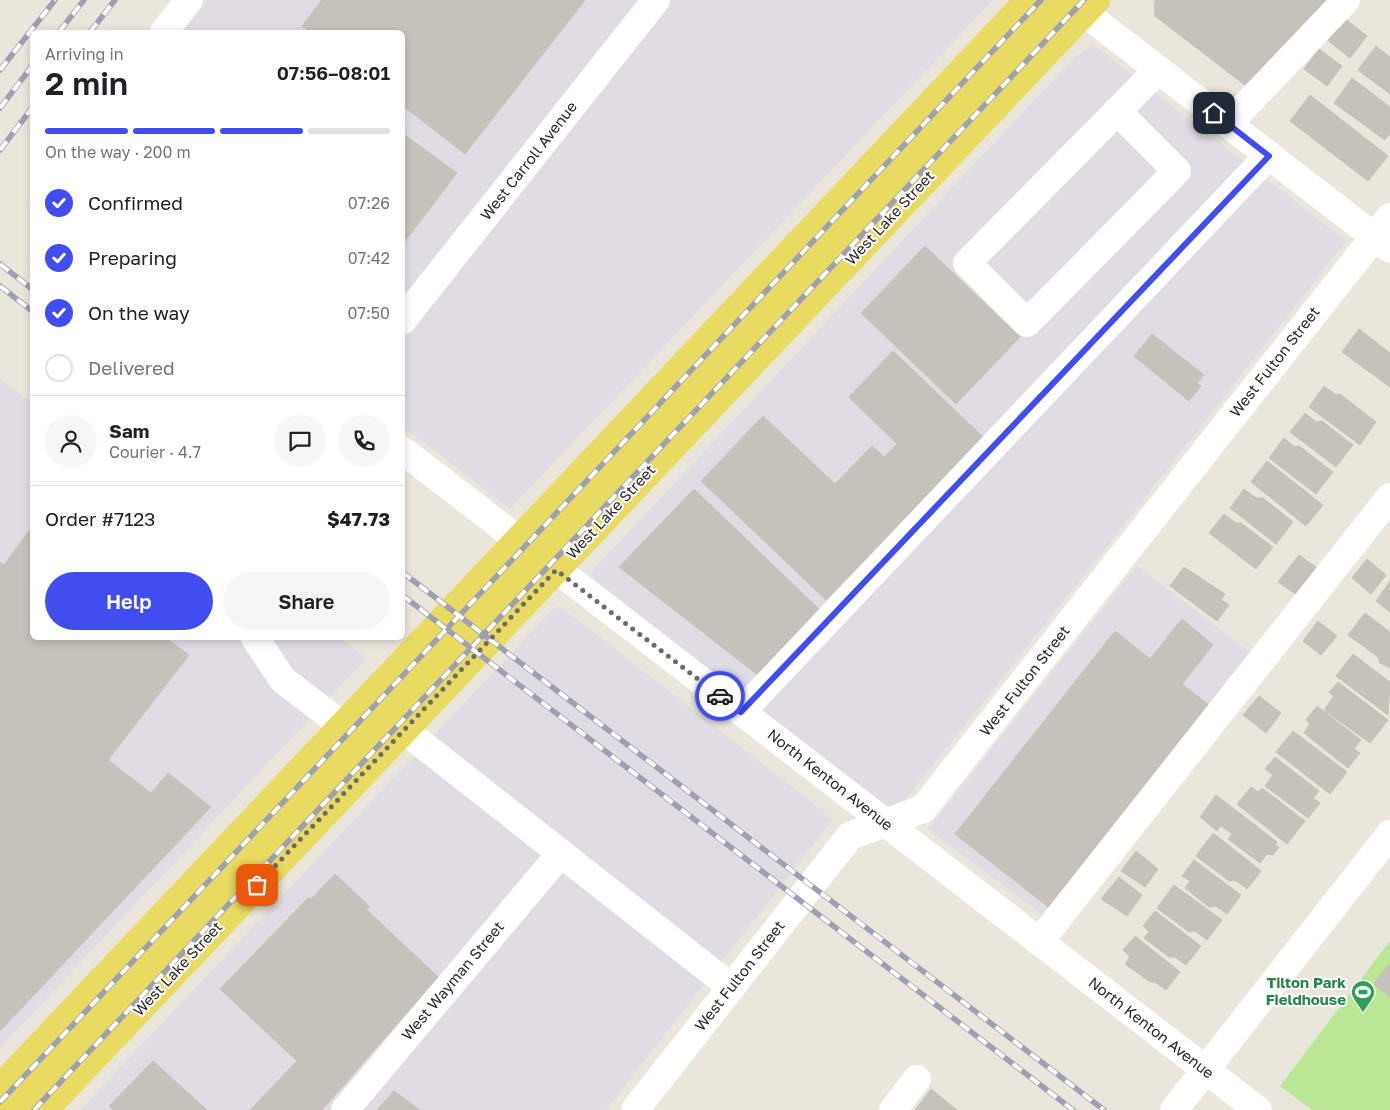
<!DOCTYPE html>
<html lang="en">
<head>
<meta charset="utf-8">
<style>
  :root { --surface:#fff; --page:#f6f6f6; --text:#202124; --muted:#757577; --line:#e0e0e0; --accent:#424df1 }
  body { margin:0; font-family:"Golos Text",sans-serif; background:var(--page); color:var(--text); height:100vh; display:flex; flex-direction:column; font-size:19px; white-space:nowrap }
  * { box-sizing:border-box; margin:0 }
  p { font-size:16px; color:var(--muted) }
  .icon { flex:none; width:28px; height:28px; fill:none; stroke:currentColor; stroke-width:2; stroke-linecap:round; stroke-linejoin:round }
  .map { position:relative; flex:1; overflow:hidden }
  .side { position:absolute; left:30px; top:30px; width:375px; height:610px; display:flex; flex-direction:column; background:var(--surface); border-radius:8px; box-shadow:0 2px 8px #0003 }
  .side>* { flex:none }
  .pin { position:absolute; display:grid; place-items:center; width:42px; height:42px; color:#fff; margin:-21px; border-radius:10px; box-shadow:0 2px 8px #0006 }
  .courier { position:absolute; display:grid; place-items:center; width:50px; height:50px; margin:-25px; border:4px solid #424df1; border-radius:50%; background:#fff; color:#222; box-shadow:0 1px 6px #0007 }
  .overview em { font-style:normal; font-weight:600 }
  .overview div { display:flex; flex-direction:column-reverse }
  .overview { display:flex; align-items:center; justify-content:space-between; height:85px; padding:0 15px }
  h1 { font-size:32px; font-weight:600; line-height:38px }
  .bar { display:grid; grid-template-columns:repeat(4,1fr); gap:8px 5px; align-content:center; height:60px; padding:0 15px }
  .bar i { height:6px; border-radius:4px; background:var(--line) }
  .bar .active { background:var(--accent) }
  .bar p { grid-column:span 4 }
  .line { display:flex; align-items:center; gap:12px; padding:0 15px; border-top:1px solid var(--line) }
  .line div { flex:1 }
  .round { display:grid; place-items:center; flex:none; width:52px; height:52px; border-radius:26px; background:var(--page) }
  ol { padding:0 15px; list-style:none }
  li { display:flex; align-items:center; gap:15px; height:55px }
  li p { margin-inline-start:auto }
  li .icon { padding:5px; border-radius:50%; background:var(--accent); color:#fff; stroke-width:4 }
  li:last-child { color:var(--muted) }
  li i { width:28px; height:28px; border:2px solid var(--line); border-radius:50% }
  .cta { display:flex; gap:10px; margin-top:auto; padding:10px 15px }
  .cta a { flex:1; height:58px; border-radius:30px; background:var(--accent); color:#fff; font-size:20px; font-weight:600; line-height:58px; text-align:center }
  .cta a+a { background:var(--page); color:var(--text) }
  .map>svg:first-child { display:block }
  .industrial { fill:#dfdce3 }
  .pitch { fill:#bae696 }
  .building { fill:#c6c2bb; stroke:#c6c2b5 }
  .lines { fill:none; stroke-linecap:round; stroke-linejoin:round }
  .minor { stroke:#fff; stroke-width:28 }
  .major { stroke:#e9db61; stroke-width:28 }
  .rail-casing { stroke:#9e9fb2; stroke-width:5.5 }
  .rail { stroke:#fff; stroke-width:4; stroke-dasharray:11; stroke-linecap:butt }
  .done { stroke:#6d6b67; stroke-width:5; stroke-dasharray:0 9 }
  .route { stroke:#424df1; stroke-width:6 }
  .labels { text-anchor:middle; stroke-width:4; stroke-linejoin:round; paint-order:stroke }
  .street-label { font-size:15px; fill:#292929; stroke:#fff }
  .leisure-label { font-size:15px; font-weight:bold; fill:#27864d; stroke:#fff; text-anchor:end }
</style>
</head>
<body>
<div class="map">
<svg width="1390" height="1110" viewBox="0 0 1390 1110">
  <rect width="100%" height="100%" fill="#eae6db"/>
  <path class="industrial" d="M 207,0 L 993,0 L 510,509 L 403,426 L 402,32 L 181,32 Z
    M 1091,46 L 1096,47 L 1346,241 L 1109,544 L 905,800 L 892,813 L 595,580 L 592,576 L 592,571 L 1039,95 L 1075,57 Z
    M 0,379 L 32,403 L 32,638 L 340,638 L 367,658 L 0,1048 Z
    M 1137,566 L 1260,660 L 1053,923 L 928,829 Z
    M 560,606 L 833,819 L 606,1110 L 80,1110 L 553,609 Z"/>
  <path class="pitch" d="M 1390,941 L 1390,1110 L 1312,1110 L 1280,1086 Z"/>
  <path class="building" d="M 322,0 L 585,0 L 465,154 L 402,105 L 402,32 L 310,32 L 302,26 Z
    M 1157,0 L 1334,0 L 1250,89 L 1155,16 L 1154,2 Z
    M 1343,17 L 1367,36 L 1350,58 L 1326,39 Z
    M 1376,46 L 1390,57 L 1390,94 L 1358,70 Z
    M 1319,49 L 1342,66 L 1327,86 L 1304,69 Z
    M 1352,78 L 1390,107 L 1390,134 L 1385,140 L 1334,103 Z
    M 1310,95 L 1388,156 L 1368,181 L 1290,121 Z
    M 402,133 L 457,173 L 402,245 Z
    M 925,246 L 1020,337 L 956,404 L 861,313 Z
    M 1359,329 L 1390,353 L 1390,387 L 1342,352 Z
    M 1152,334 L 1204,375 L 1197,383 L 1201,386 L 1189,401 L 1134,356 Z
    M 893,351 L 983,437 L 889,535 L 834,485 L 872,446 L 884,457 L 897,444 L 849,397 Z
    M 1324,386 L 1336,395 L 1340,394 L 1376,422 L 1360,445 L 1309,407 Z
    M 1305,413 L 1316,422 L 1322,421 L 1353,445 L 1336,467 L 1290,432 Z
    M 763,416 L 889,535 L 826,600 L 701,481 Z
    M 1284,438 L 1295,447 L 1299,446 L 1333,472 L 1316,494 L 1269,458 Z
    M 1267,461 L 1323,505 L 1306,526 L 1251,482 Z
    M 694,489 L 820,610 L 759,676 L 619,567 Z
    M 1244,489 L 1256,498 L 1263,498 L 1293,522 L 1276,544 L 1230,508 Z
    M 1224,514 L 1236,523 L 1241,523 L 1273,547 L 1256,569 L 1209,533 Z
    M 29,531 L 32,533 L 32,638 L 166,638 L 189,655 L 108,760 L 151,793 L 168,773 L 211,807 L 0,1031 L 0,562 L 4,565 Z
    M 1299,555 L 1323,572 L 1300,597 L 1278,582 Z
    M 1367,559 L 1386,575 L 1371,594 L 1352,578 Z
    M 1184,567 L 1225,594 L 1221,600 L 1229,605 L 1217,621 L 1170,586 Z
    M 1390,581 L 1390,612 L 1376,601 Z
    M 1365,613 L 1390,632 L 1390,668 L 1380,663 L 1378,657 L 1348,635 Z
    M 1182,619 L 1213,645 L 1182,684 L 1215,710 L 1056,913 L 955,834 L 1115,631 L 1150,659 Z
    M 1318,621 L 1337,636 L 1321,655 L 1303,641 Z
    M 1353,654 L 1390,682 L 1388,715 L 1336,676 Z
    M 1338,682 L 1388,720 L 1370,743 L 1324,710 L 1334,696 L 1329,692 Z
    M 1259,696 L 1281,713 L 1266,733 L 1243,715 Z
    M 1317,706 L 1361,740 L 1354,749 L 1360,753 L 1348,768 L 1304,733 L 1310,724 L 1306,720 Z
    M 1293,731 L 1347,772 L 1330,794 L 1276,752 Z
    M 1275,757 L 1319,791 L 1313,798 L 1320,803 L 1308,818 L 1265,786 L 1273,775 L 1265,769 Z
    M 1251,787 L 1258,792 L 1262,788 L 1305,821 L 1287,844 L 1237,804 Z
    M 1216,795 L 1277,842 L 1275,845 L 1279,847 L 1273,855 L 1267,854 L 1260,863 L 1228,839 L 1232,834 L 1221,826 L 1217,831 L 1200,817 Z
    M 1213,833 L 1261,871 L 1247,889 L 1235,880 L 1229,881 L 1196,856 Z
    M 1136,851 L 1158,869 L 1145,887 L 1121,871 Z
    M 1194,860 L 1241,895 L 1227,914 L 1216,906 L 1209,907 L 1185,888 L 1190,881 L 1182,876 Z
    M 335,874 L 370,907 L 366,909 L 438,977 L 322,1110 L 250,1110 L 297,1061 L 220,989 L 309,897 L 311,899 Z
    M 1119,877 L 1142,895 L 1127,916 L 1101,899 Z
    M 1174,885 L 1222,920 L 1207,940 L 1195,931 L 1189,932 L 1157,908 Z
    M 1155,911 L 1201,946 L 1186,965 L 1175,957 L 1169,957 L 1144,938 L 1149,932 L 1143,926 Z
    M 1135,936 L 1180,972 L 1166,990 L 1155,982 L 1150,982 L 1125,964 L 1130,957 L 1123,950 Z
    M 1390,963 L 1390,997 L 1374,984 Z
    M 153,1061 L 207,1110 L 113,1110 L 109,1106 Z
    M 931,1089 L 957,1110 L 915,1110 Z
    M 394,1091 L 420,1110 L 377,1110 Z"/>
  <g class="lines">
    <path class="minor" d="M 1068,0 L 1390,249
      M 164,32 L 189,0
      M 1117,111 L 1177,171 L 1027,323 L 967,263 L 1158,70
      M 1228,124 L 1346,0
      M 402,321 L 656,0
      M 402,450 L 1258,1110
      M 255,638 L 283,680 L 342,725
      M 741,712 L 1269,155
      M 404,730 L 731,987
      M 1039,942 L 1390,497
      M 345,1110 L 561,853
      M 635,1110 L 850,836 L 923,809 L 1390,217
      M 893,1110 L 917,1079
      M 1174,1110 L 1390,834"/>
    <path class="major" d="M 0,1088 L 1029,0
      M 12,1110 L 1062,0
      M 44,1110 L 1096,0"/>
    <g class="rail-casing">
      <path id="rail" d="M 59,32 L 84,0
        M 90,32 L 115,0
        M 0,70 L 55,0
        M 0,108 L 32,66
        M 0,150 L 32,108
        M 0,264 L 32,289
        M 0,286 L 32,311
        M 402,572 L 1104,1110
        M 402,595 L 1073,1110
        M 0,1102 L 1041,0
        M 34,1110 L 1084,0"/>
    </g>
    <use href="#rail" class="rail"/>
  </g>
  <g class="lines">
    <path class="done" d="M 257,885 L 556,570 L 720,696"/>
    <path class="route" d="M 720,696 L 741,712 L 1269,156 L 1214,113"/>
  </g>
  <defs>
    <g id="stadium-pin" transform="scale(1.25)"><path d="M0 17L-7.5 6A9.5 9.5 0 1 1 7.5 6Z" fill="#2e9e5b" stroke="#fff"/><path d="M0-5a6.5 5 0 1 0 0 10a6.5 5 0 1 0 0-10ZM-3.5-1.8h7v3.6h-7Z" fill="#fff"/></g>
  </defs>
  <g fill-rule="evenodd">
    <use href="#stadium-pin" x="1363" y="992"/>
  </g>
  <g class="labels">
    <g class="street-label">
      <text transform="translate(529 161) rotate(-52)" y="5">West Carroll Avenue</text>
      <text transform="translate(890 218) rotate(-47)" y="5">West Lake Street</text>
      <text transform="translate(1275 362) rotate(-52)" y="5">West Fulton Street</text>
      <text transform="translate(611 512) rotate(-47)" y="5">West Lake Street</text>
      <text transform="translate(1025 681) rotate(-52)" y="5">West Fulton Street</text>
      <text transform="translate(830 780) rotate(38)" y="5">North Kenton Avenue</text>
      <text transform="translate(178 969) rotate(-47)" y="5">West Lake Street</text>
      <text transform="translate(740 976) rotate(-52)" y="5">West Fulton Street</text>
      <text transform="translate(453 981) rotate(-50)" y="5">West Wayman Street</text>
      <text transform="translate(1151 1028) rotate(38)" y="5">North Kenton Avenue</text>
    </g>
    <g class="leisure-label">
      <text x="1346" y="988">Tilton Park<tspan x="1346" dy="17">Fieldhouse</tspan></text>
    </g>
  </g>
</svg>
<div class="pin" style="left:257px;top:885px;background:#ea580c"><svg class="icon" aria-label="bag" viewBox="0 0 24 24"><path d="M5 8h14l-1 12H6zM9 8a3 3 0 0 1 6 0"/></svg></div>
<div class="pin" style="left:1214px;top:113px;background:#1f2937"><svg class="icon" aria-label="home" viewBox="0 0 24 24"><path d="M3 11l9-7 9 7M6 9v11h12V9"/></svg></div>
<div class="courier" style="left:720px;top:696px"><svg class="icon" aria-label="car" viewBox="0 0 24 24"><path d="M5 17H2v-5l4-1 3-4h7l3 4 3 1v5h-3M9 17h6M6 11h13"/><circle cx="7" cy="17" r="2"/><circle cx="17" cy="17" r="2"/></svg></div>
<section class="side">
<div class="overview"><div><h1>2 min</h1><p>Arriving in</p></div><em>07:56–08:01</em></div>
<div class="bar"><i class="active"></i><i class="active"></i><i class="active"></i><i></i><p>On the way · 200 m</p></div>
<ol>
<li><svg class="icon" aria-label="check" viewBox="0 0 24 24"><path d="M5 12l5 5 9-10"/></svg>Confirmed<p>07:26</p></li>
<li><svg class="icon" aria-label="check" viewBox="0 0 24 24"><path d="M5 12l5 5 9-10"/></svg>Preparing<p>07:42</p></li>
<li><svg class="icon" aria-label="check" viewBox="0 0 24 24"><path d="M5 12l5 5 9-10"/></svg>On the way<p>07:50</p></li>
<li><i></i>Delivered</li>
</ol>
<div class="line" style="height:90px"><a class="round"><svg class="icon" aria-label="person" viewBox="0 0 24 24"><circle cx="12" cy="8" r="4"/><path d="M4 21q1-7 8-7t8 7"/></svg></a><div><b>Sam</b><p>Courier · 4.7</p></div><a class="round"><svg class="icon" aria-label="chat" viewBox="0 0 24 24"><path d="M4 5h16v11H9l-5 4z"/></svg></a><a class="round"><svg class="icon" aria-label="phone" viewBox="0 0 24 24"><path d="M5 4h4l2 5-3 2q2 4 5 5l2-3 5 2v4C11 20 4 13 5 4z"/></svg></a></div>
<div class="line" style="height:65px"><div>Order #7123</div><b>$47.73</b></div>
<div class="cta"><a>Help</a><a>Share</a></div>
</section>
</div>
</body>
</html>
